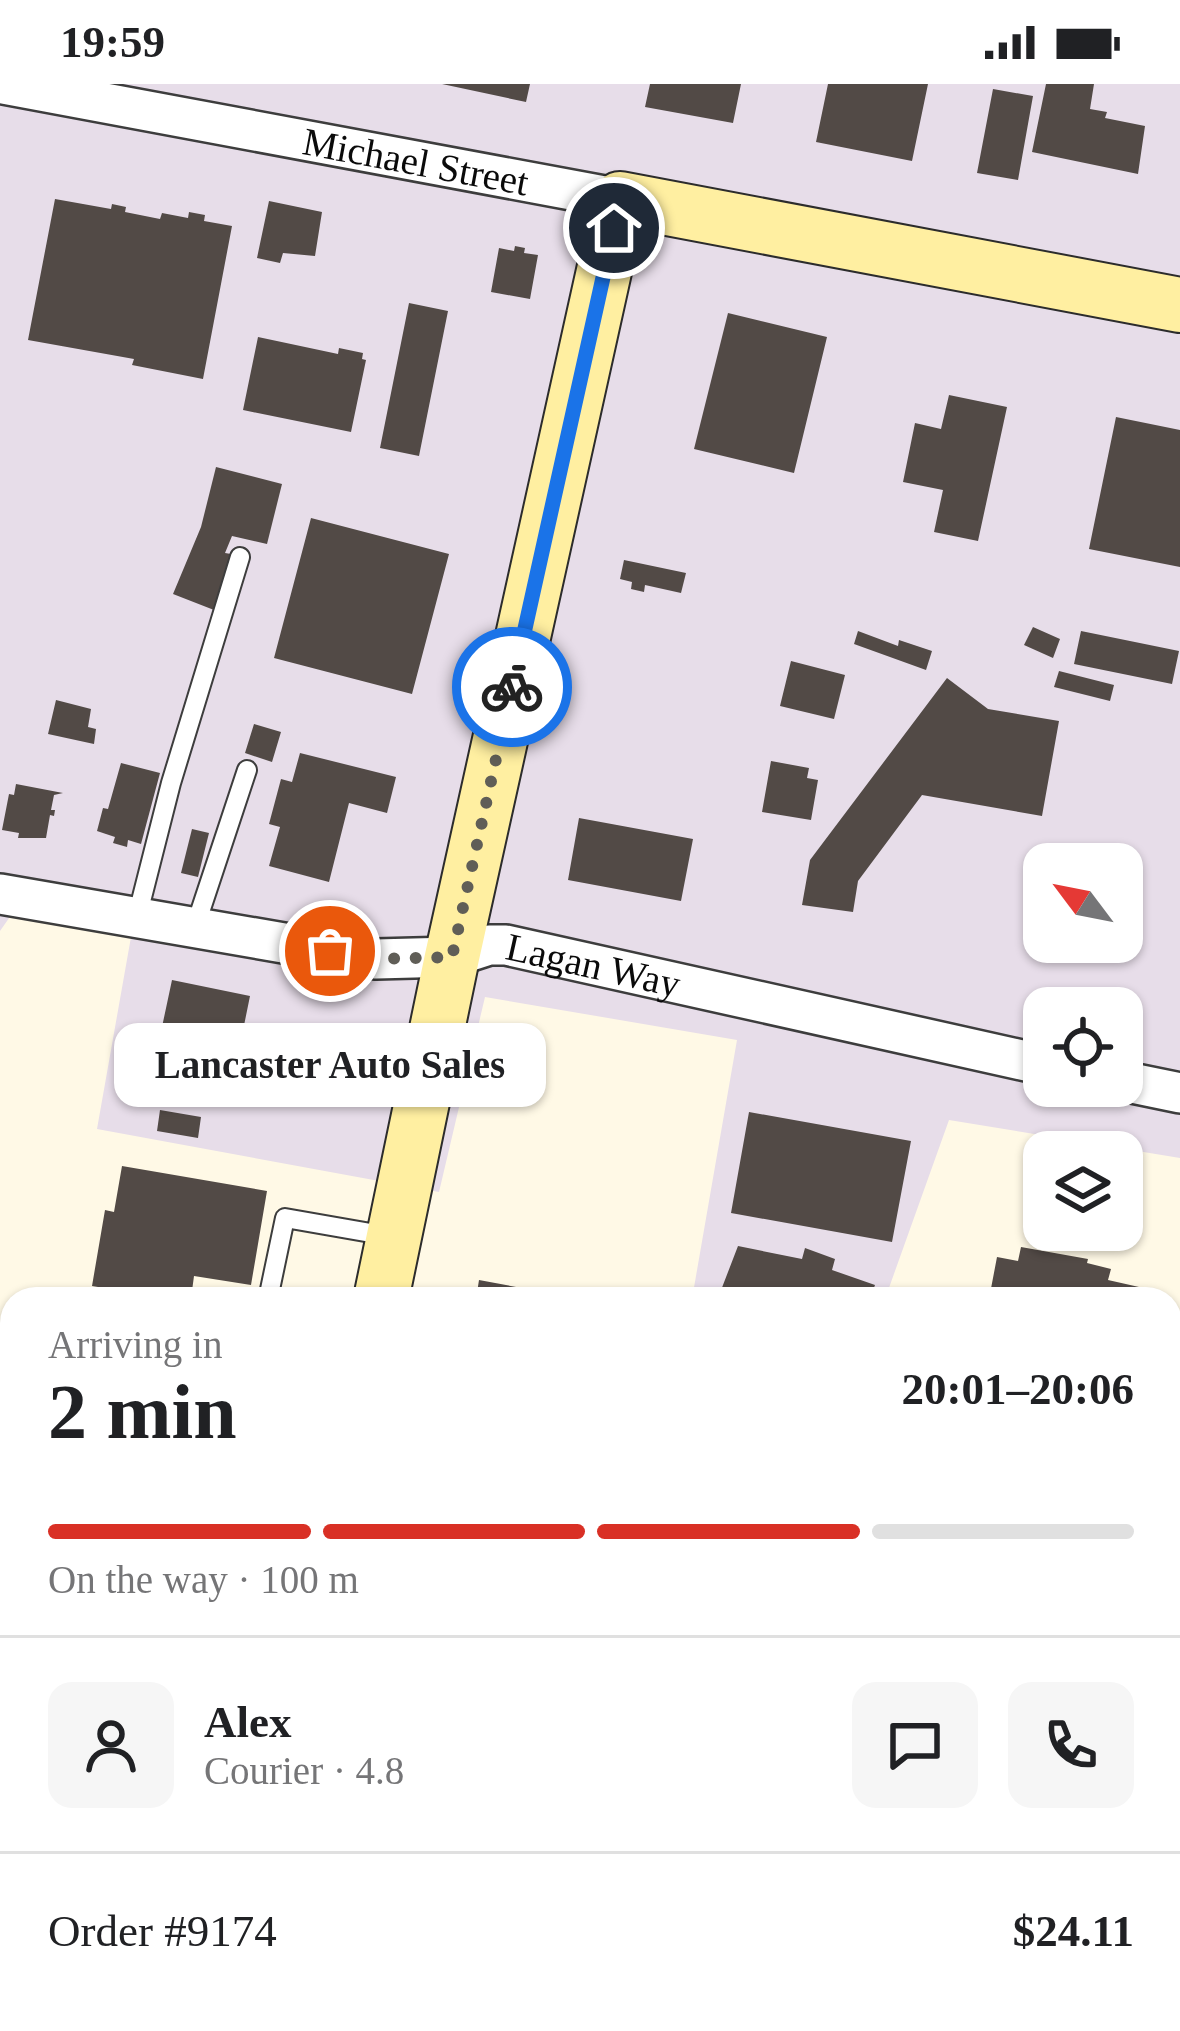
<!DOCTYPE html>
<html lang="en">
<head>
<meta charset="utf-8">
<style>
  :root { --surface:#fff; --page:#f6f6f6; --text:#202124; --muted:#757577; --line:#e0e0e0; --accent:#d93025 }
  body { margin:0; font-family:Georgia,serif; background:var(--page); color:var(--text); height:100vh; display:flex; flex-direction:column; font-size:45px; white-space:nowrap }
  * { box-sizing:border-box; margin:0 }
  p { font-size:39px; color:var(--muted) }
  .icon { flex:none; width:66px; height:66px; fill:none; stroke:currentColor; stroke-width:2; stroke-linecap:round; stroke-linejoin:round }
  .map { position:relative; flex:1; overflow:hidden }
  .details { position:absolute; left:0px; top:1203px; width:1182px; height:744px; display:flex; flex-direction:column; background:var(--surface); border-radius:36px 36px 0 0; box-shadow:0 3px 9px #0004 }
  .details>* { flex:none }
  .needle { width:78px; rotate:302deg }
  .fabs { position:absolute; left:1023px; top:759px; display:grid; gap:24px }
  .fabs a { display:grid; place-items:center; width:120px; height:120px; border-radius:24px; background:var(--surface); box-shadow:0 3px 9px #0004; font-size:60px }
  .pin { position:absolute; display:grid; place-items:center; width:102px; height:102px; color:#fff; margin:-51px; border:6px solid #fff; border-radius:50%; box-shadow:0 3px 12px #0007 }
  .courier { position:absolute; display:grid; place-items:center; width:120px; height:120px; margin:-60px; border:9px solid #1a73e8; border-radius:50%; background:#fff; color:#222; box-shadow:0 3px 15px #0007 }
  .bubble { position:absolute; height:84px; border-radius:24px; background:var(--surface); box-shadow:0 3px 9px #0004; font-size:39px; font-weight:700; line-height:84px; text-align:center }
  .overview em { font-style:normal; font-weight:700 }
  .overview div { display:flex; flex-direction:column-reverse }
  .overview { display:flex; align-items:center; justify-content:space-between; height:204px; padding:0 48px }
  h1 { font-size:78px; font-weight:700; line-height:90px }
  .bar { display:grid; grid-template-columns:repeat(4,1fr); gap:18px 12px; align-content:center; height:144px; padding:0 48px }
  .bar i { height:15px; border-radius:9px; background:var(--line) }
  .bar .current { background:var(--accent) }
  .bar p { grid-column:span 4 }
  .line { display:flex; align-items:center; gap:30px; padding:0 48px; border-top:3px solid var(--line) }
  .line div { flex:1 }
  .round { display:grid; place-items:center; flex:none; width:126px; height:126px; border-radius:24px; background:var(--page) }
  .status { display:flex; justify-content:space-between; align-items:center; height:84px; padding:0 60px; background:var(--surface); direction:ltr }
  .status svg { height:33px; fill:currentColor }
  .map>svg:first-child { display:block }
  .industrial { fill:#e7dde9; fill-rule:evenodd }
  .building { fill:#524a46 }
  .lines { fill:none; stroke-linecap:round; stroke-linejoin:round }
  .lane-casing { stroke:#3d3d3d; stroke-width:22 }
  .street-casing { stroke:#3d3d3d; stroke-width:44 }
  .secondary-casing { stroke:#2c2c2c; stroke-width:58 }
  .lane { stroke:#fff; stroke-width:18 }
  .street { stroke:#fff; stroke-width:39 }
  .secondary { stroke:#ffefa1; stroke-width:54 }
  .done { stroke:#605e57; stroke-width:12; stroke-dasharray:0 21.6 }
  .route { stroke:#1a73e8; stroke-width:15 }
  .labels { text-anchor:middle; stroke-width:12; stroke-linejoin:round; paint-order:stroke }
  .street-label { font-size:39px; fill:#0a0a0a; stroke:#fff }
</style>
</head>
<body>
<div class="status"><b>19:59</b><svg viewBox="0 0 49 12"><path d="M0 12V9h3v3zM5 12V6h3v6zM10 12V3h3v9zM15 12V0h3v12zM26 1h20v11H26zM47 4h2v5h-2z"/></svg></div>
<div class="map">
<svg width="1180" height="1947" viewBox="0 0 1180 1947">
  <rect width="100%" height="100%" fill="#fff9e6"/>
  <path class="industrial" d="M 0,0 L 1180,0 L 1180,1074 L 949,1036 L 885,1215 L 692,1215 L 737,956 L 485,913 L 439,1108 L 97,1045 L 131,853 L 14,827 L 0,847 ZM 1044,780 L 1122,780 L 1122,858 L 1044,858 ZM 1044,924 L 1122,924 L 1122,1002 L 1044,1002 Z
    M 0,1476 L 12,1478 L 12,1935 L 135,1935 L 132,1947 L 0,1947 Z"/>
  <path class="building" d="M 442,0 L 530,0 L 526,18 Z
    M 650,0 L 741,0 L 733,39 L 645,23 Z
    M 828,0 L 928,0 L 912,77 L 816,58 Z
    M 1046,0 L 1094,0 L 1090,25 L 1107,28 L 1105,34 L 1145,42 L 1138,90 L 1032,68 Z
    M 993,5 L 1033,12 L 1018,96 L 977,89 Z
    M 55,115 L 111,125 L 112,120 L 126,123 L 125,128 L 160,135 L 162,129 L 188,134 L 189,128 L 205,131 L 204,137 L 232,142 L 203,295 L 132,281 L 134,275 L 28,256 Z
    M 269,117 L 322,128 L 315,172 L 283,169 L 280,179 L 257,174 Z
    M 515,162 L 525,164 L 524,169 L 538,171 L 530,215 L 491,208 L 499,164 L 514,167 Z
    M 409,219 L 448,227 L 419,372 L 380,364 Z
    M 728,229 L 827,253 L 794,389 L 694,365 Z
    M 258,253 L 338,270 L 339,264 L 363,269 L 362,275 L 366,276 L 351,348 L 243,326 Z
    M 949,311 L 1007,323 L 978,457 L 934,448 L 943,406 L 903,398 L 915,339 L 941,345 Z
    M 1116,333 L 1180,346 L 1180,483 L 1089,465 Z
    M 216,383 L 282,400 L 267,460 L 232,452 L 225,469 L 231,470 L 214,526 L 173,510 L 201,443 Z
    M 311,434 L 449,470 L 412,610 L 274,574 Z
    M 624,476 L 686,489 L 681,509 L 645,501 L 644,508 L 631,505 L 632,498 L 620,495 Z
    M 1033,543 L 1060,555 L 1053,574 L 1024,561 Z
    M 858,547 L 898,562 L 899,556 L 932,567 L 926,586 L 854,560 Z
    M 1081,547 L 1179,567 L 1172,600 L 1074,580 Z
    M 791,577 L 845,591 L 834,635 L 780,622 Z
    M 1059,587 L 1114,601 L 1110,617 L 1054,603 Z
    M 947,594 L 988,625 L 1059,637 L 1042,732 L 922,711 L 858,797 L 853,828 L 802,821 L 810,776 Z
    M 56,616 L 91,625 L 88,643 L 96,645 L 94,660 L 48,650 Z
    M 254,640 L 281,648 L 272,678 L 245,669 Z
    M 300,669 L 396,693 L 387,729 L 349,719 L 329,798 L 269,782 L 280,743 L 269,740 L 281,695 L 292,698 Z
    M 771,677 L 809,684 L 807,694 L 818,696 L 811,736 L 762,728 Z
    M 121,679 L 160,689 L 141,760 L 128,756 L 127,763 L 113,759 L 115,753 L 97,747 L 103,724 L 108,725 Z
    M 16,700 L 63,709 L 54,711 L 51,726 L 55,726 L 54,732 L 50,731 L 46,754 L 18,754 L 19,749 L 2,746 L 9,710 L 14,711 Z
    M 579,734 L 693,755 L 681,817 L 568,796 Z
    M 192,745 L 209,749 L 198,793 L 181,789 Z
    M 172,896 L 250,912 L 228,1020 L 149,1004 Z
    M 160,1026 L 201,1033 L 198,1054 L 157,1047 Z
    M 749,1028 L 911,1057 L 892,1158 L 731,1129 Z
    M 122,1082 L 267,1107 L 251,1201 L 194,1192 L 192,1207 L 172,1204 L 170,1215 L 92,1202 L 105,1126 L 114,1128 Z
    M 738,1162 L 802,1175 L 805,1164 L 835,1175 L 832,1186 L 875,1201 L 870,1215 L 718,1214 Z
    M 1021,1163 L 1088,1175 L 1087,1179 L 1111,1185 L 1108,1196 L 1139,1203 L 1137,1215 L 989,1215 L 997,1173 L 1018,1177 Z
    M 479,1196 L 570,1213 L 570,1215 L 476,1215 Z
    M 0,1553 L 12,1555 L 14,1947 L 0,1947 Z
    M 1170,1821 L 1180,1823 L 1180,1944 L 1145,1937 L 1170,1935 Z
    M 433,1935 L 1071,1935 L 1069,1947 L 430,1947 Z"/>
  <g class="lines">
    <g class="lane-casing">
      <path id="lane" d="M 137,833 L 171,699 L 240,473
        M 195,843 L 247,686
        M 268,1215 L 285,1134 L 388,1152
        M 0,1512 L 12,1514
        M 1170,1726 L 1180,1730
        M 369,1947 L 371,1935"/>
    </g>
    <g class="street-casing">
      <g id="street">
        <path id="s1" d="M 3,0 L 620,115"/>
        <path id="s2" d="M 0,810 L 376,875 L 452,873 L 489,861 L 506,861 L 1044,981"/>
        <path d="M 1122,997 L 1180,1009"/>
      </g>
    </g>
    <g class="secondary-casing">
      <path id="secondary" d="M 381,1215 L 452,873 L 620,115 L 1180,221
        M 0,1356 L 12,1358
        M 0,1402 L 12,1405
        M 1170,1565 L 1180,1567
        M 1170,1605 L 1180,1607
        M 223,1947 L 227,1935"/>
    </g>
    <use href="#lane" class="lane"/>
    <use href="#street" class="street"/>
    <use href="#secondary" class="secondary"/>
  </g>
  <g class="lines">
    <path class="done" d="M 330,867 L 376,875 L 452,873 L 512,603"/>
    <path class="route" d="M 512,603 L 614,144"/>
  </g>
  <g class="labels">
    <g class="street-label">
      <text dy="14" stroke="none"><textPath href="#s1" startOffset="420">Michael Street</textPath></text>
      <text dy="14" stroke="none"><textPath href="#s2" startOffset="603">Lagan Way</textPath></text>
    </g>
  </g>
</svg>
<div class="fabs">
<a><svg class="needle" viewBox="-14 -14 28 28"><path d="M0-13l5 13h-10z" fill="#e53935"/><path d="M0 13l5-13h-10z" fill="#757577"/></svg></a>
<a><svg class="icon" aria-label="locate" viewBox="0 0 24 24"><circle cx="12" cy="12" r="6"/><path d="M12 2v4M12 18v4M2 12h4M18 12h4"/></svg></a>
<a><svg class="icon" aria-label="layers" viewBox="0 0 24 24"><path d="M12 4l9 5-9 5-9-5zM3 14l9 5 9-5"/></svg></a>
</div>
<div class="pin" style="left:330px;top:867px;background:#ea580c"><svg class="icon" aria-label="bag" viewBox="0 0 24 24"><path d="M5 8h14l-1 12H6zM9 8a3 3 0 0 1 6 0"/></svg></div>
<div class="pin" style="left:614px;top:144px;background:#1f2937"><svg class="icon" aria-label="home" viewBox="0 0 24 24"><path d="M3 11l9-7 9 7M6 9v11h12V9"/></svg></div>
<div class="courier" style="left:512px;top:603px"><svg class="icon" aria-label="bike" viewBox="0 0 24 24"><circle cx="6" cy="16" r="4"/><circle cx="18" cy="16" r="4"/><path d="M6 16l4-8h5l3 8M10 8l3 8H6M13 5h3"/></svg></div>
<div class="bubble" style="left:114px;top:939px;width:432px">Lancaster Auto Sales</div>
<section class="details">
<div class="overview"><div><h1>2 min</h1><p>Arriving in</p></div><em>20:01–20:06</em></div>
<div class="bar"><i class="current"></i><i class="current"></i><i class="current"></i><i></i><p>On the way · 100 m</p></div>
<div class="line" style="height:216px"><a class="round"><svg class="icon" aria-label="person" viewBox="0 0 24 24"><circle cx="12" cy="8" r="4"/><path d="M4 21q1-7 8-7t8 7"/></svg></a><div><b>Alex</b><p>Courier · 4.8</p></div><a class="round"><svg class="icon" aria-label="chat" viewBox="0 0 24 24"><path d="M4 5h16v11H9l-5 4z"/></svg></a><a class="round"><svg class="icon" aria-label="phone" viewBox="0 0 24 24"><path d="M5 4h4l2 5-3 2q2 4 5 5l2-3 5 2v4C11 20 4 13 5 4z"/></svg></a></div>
<div class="line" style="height:156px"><div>Order #9174</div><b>$24.11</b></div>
</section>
</div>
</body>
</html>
